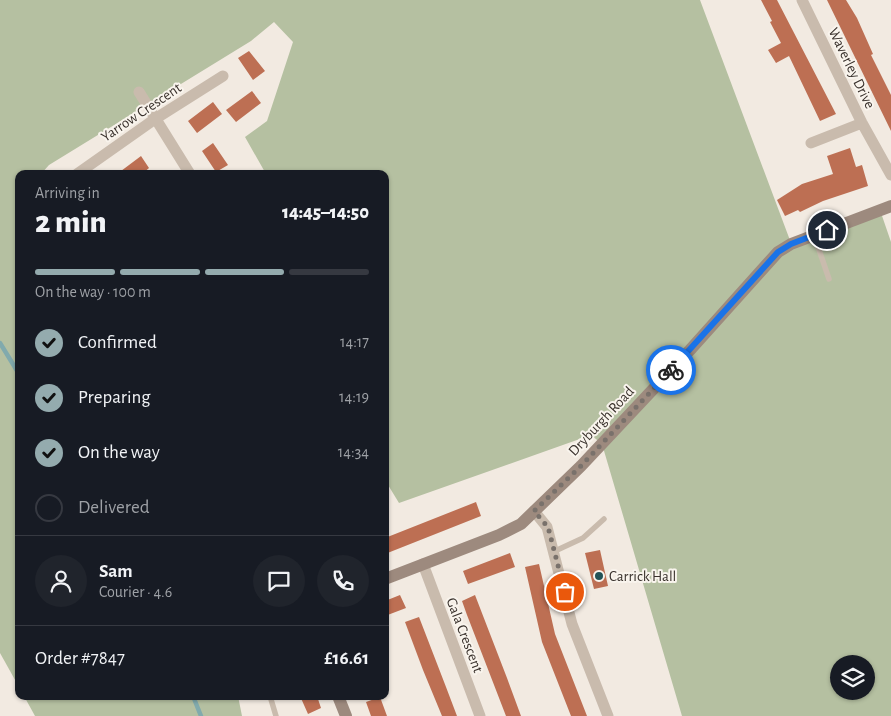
<!DOCTYPE html>
<html lang="en">
<head>
<meta charset="utf-8">
<style>
  :root { --surface:#171b24; --page:#20242c; --text:#f1f3f6; --muted:#9ea1a6; --line:#363941; --accent:#94abae }
  body { margin:0; font-family:"Alegreya Sans",sans-serif; background:var(--page); color:var(--text); height:100vh; display:flex; flex-direction:column; font-size:19px; white-space:nowrap }
  * { box-sizing:border-box; margin:0 }
  p { font-size:16px; color:var(--muted) }
  .icon { flex:none; width:28px; height:28px; fill:none; stroke:currentColor; stroke-width:2; stroke-linecap:round; stroke-linejoin:round }
  .map { position:relative; flex:1; overflow:hidden }
  .sheet { position:absolute; left:15px; top:170px; width:374px; height:530px; display:flex; flex-direction:column; background:var(--surface); border-radius:10px; box-shadow:0 1px 4px #0004 }
  .sheet>* { flex:none }
  .controls { position:absolute; left:830px; top:655px; display:grid; gap:10px }
  .controls a { display:grid; place-items:center; width:45px; height:45px; border-radius:50%; background:var(--surface); box-shadow:0 1px 4px #0004; font-size:25px }
  .pin { position:absolute; display:grid; place-items:center; width:42px; height:42px; color:#fff; margin:-21px; border:2px solid #fff; border-radius:50%; box-shadow:0 1px 5px #0007 }
  .courier { position:absolute; display:grid; place-items:center; width:50px; height:50px; margin:-25px; border:4px solid #1a73e8; border-radius:50%; background:#fff; color:#222; box-shadow:0 1px 6px #0007 }
  .head em { font-style:normal; font-weight:800 }
  .head div { display:flex; flex-direction:column-reverse }
  .head { display:flex; align-items:center; justify-content:space-between; height:85px; padding:0 20px }
  h1 { font-size:32px; font-weight:800; line-height:38px }
  .bar { display:grid; grid-template-columns:repeat(4,1fr); gap:8px 5px; align-content:center; height:60px; padding:0 20px }
  .bar i { height:6px; border-radius:4px; background:var(--line) }
  .bar .on { background:var(--accent) }
  .bar p { grid-column:span 4 }
  .line { display:flex; align-items:center; gap:12px; padding:0 20px; border-top:1px solid var(--line) }
  .line div { flex:1 }
  .round { display:grid; place-items:center; flex:none; width:52px; height:52px; border-radius:26px; background:var(--page) }
  ol { padding:0 20px; list-style:none }
  li { display:flex; align-items:center; gap:15px; height:55px }
  li p { margin-inline-start:auto }
  li .icon { padding:5px; border-radius:50%; background:var(--accent); color:#111; stroke-width:4 }
  li:last-child { color:var(--muted) }
  li i { width:28px; height:28px; border:2px solid var(--line); border-radius:50% }
  .map>svg:first-child { display:block }
  .green { fill:#b5c0a1; fill-rule:evenodd }
  .lines { fill:none; stroke-linecap:round; stroke-linejoin:round }
  .stream { stroke:#81aaad; stroke-width:4.5 }
  .building { fill:#bd6f53 }
  .lane { stroke:#c9bbad; stroke-width:5.5 }
  .street { stroke:#c9bbad; stroke-width:11 }
  .secondary { stroke:#9d8a7e; stroke-width:12 }
  .done { stroke:#79716b; stroke-width:5; stroke-dasharray:0 9 }
  .route { stroke:#1a73e8; stroke-width:6 }
  .poi-dot { fill:#235257; stroke:#f9f4ed; stroke-width:2 }
  .labels { text-anchor:middle; stroke-width:4; stroke-linejoin:round; paint-order:stroke }
  .street-label { font-size:15px; fill:#38302b; stroke:#f9f4ed }
  .poi-label { font-size:15px; fill:#38302b; stroke:#f9f4ed; text-anchor:start }
</style>
</head>
<body>
<div class="map">
<svg width="891" height="716" viewBox="0 0 891 716">
  <rect width="100%" height="100%" fill="#f2eae1"/>
  <path class="green" d="M 0,0 L 700,0 L 791,243 L 880,210 L 891,242 L 891,716 L 682,716 L 602,444 L 591,435 L 399,503 L 385,480 L 385,174 L 266,174 L 245,137 L 267,121 L 293,42 L 274,22 L 251,41 L 49,165 L 41,174 L 19,174 L 16,246 L 19,251 L 19,687 L 0,653 ZM 839,664 L 866,664 L 866,691 L 839,691 Z
    M 24,696 L 238,696 L 242,716 L 35,716 Z"/>
  <g class="lines">
    <path class="stream" d="M 0,343 L 19,374
      M 193,696 L 201,716"/>
  </g>
  <path class="building" d="M 761,0 L 777,0 L 836,114 L 820,121 L 789,56 L 776,63 L 768,50 L 781,43 L 770,22 L 772,21 Z
    M 827,0 L 846,0 L 857,18 L 873,54 L 871,55 L 891,95 L 891,131 Z
    M 249,51 L 265,71 L 253,80 L 238,58 Z
    M 252,91 L 261,103 L 236,122 L 226,110 Z
    M 213,102 L 222,114 L 197,133 L 188,121 Z
    M 213,143 L 228,165 L 216,172 L 202,151 Z
    M 850,148 L 856,167 L 862,165 L 868,186 L 823,201 L 800,212 L 798,210 L 785,216 L 777,200 L 802,184 L 833,174 L 827,156 Z
    M 141,156 L 149,168 L 142,174 L 117,174 Z
    M 476,502 L 481,516 L 385,554 L 385,538 Z
    M 600,550 L 608,586 L 594,589 L 585,553 Z
    M 510,553 L 515,567 L 468,584 L 463,571 Z
    M 539,564 L 555,634 L 587,716 L 571,716 L 542,642 L 525,567 Z
    M 400,595 L 406,608 L 385,616 L 385,601 Z
    M 475,595 L 507,678 L 521,716 L 506,716 L 467,615 L 462,601 Z
    M 419,617 L 446,687 L 457,716 L 442,716 L 423,670 L 405,622 Z
    M 300,696 L 317,696 L 321,708 L 308,714 Z
    M 380,697 L 387,716 L 371,716 L 366,702 Z"/>
  <g class="lines">
    <path class="lane" d="M 814,235 L 829,279
      M 555,551 L 583,538 L 604,519
      M 270,696 L 276,716"/>
    <path class="street" d="M 802,0 L 862,123 L 891,175
      M 139,92 L 190,174
      M 811,143 L 862,123
      M 77,174 L 155,119 L 223,76
      M 534,511 L 547,527 L 572,624 L 608,716
      M 423,564 L 480,716"/>
    <path class="secondary" d="M 385,579 L 499,535 L 521,524 L 581,466 L 690,350 L 778,252 L 791,244 L 891,206
      M 338,696 L 346,716"/>
  </g>
  <g class="lines">
    <path class="done" d="M 565,592 L 548,527 L 534,511 L 581,466 L 671,370"/>
    <path class="route" d="M 671,370 L 778,252 L 791,244 L 827,230"/>
  </g>
  <circle class="poi-dot" cx="599" cy="576" r="5"/>
  <g class="labels">
    <g class="street-label">
      <text transform="translate(852 68) rotate(64)" y="5">Waverley Drive</text>
      <text transform="translate(141 112) rotate(-34)" y="5">Yarrow Crescent</text>
      <text transform="translate(601 421) rotate(-47)" y="5">Dryburgh Road</text>
      <text transform="translate(465 635) rotate(69)" y="5">Gala Crescent</text>
    </g>
    <g class="poi-label">
      <text x="609" y="581">Carrick Hall</text>
    </g>
  </g>
</svg>
<div class="controls">
<a><svg class="icon" aria-label="layers" viewBox="0 0 24 24"><path d="M12 4l9 5-9 5-9-5zM3 14l9 5 9-5"/></svg></a>
</div>
<div class="pin" style="left:565px;top:592px;background:#ea580c"><svg class="icon" aria-label="bag" viewBox="0 0 24 24"><path d="M5 8h14l-1 12H6zM9 8a3 3 0 0 1 6 0"/></svg></div>
<div class="pin" style="left:827px;top:230px;background:#1f2937"><svg class="icon" aria-label="home" viewBox="0 0 24 24"><path d="M3 11l9-7 9 7M6 9v11h12V9"/></svg></div>
<div class="courier" style="left:671px;top:370px"><svg class="icon" aria-label="bike" viewBox="0 0 24 24"><circle cx="6" cy="16" r="4"/><circle cx="18" cy="16" r="4"/><path d="M6 16l4-8h5l3 8M10 8l3 8H6M13 5h3"/></svg></div>
<section class="sheet">
<div class="head"><div><h1>2 min</h1><p>Arriving in</p></div><em>14:45–14:50</em></div>
<div class="bar"><i class="on"></i><i class="on"></i><i class="on"></i><i></i><p>On the way · 100 m</p></div>
<ol>
<li><svg class="icon" aria-label="check" viewBox="0 0 24 24"><path d="M5 12l5 5 9-10"/></svg>Confirmed<p>14:17</p></li>
<li><svg class="icon" aria-label="check" viewBox="0 0 24 24"><path d="M5 12l5 5 9-10"/></svg>Preparing<p>14:19</p></li>
<li><svg class="icon" aria-label="check" viewBox="0 0 24 24"><path d="M5 12l5 5 9-10"/></svg>On the way<p>14:34</p></li>
<li><i></i>Delivered</li>
</ol>
<div class="line" style="height:90px"><a class="round"><svg class="icon" aria-label="person" viewBox="0 0 24 24"><circle cx="12" cy="8" r="4"/><path d="M4 21q1-7 8-7t8 7"/></svg></a><div><b>Sam</b><p>Courier · 4.6</p></div><a class="round"><svg class="icon" aria-label="chat" viewBox="0 0 24 24"><path d="M4 5h16v11H9l-5 4z"/></svg></a><a class="round"><svg class="icon" aria-label="phone" viewBox="0 0 24 24"><path d="M5 4h4l2 5-3 2q2 4 5 5l2-3 5 2v4C11 20 4 13 5 4z"/></svg></a></div>
<div class="line" style="height:65px"><div>Order #7847</div><b>£16.61</b></div>
</section>
</div>
</body>
</html>
